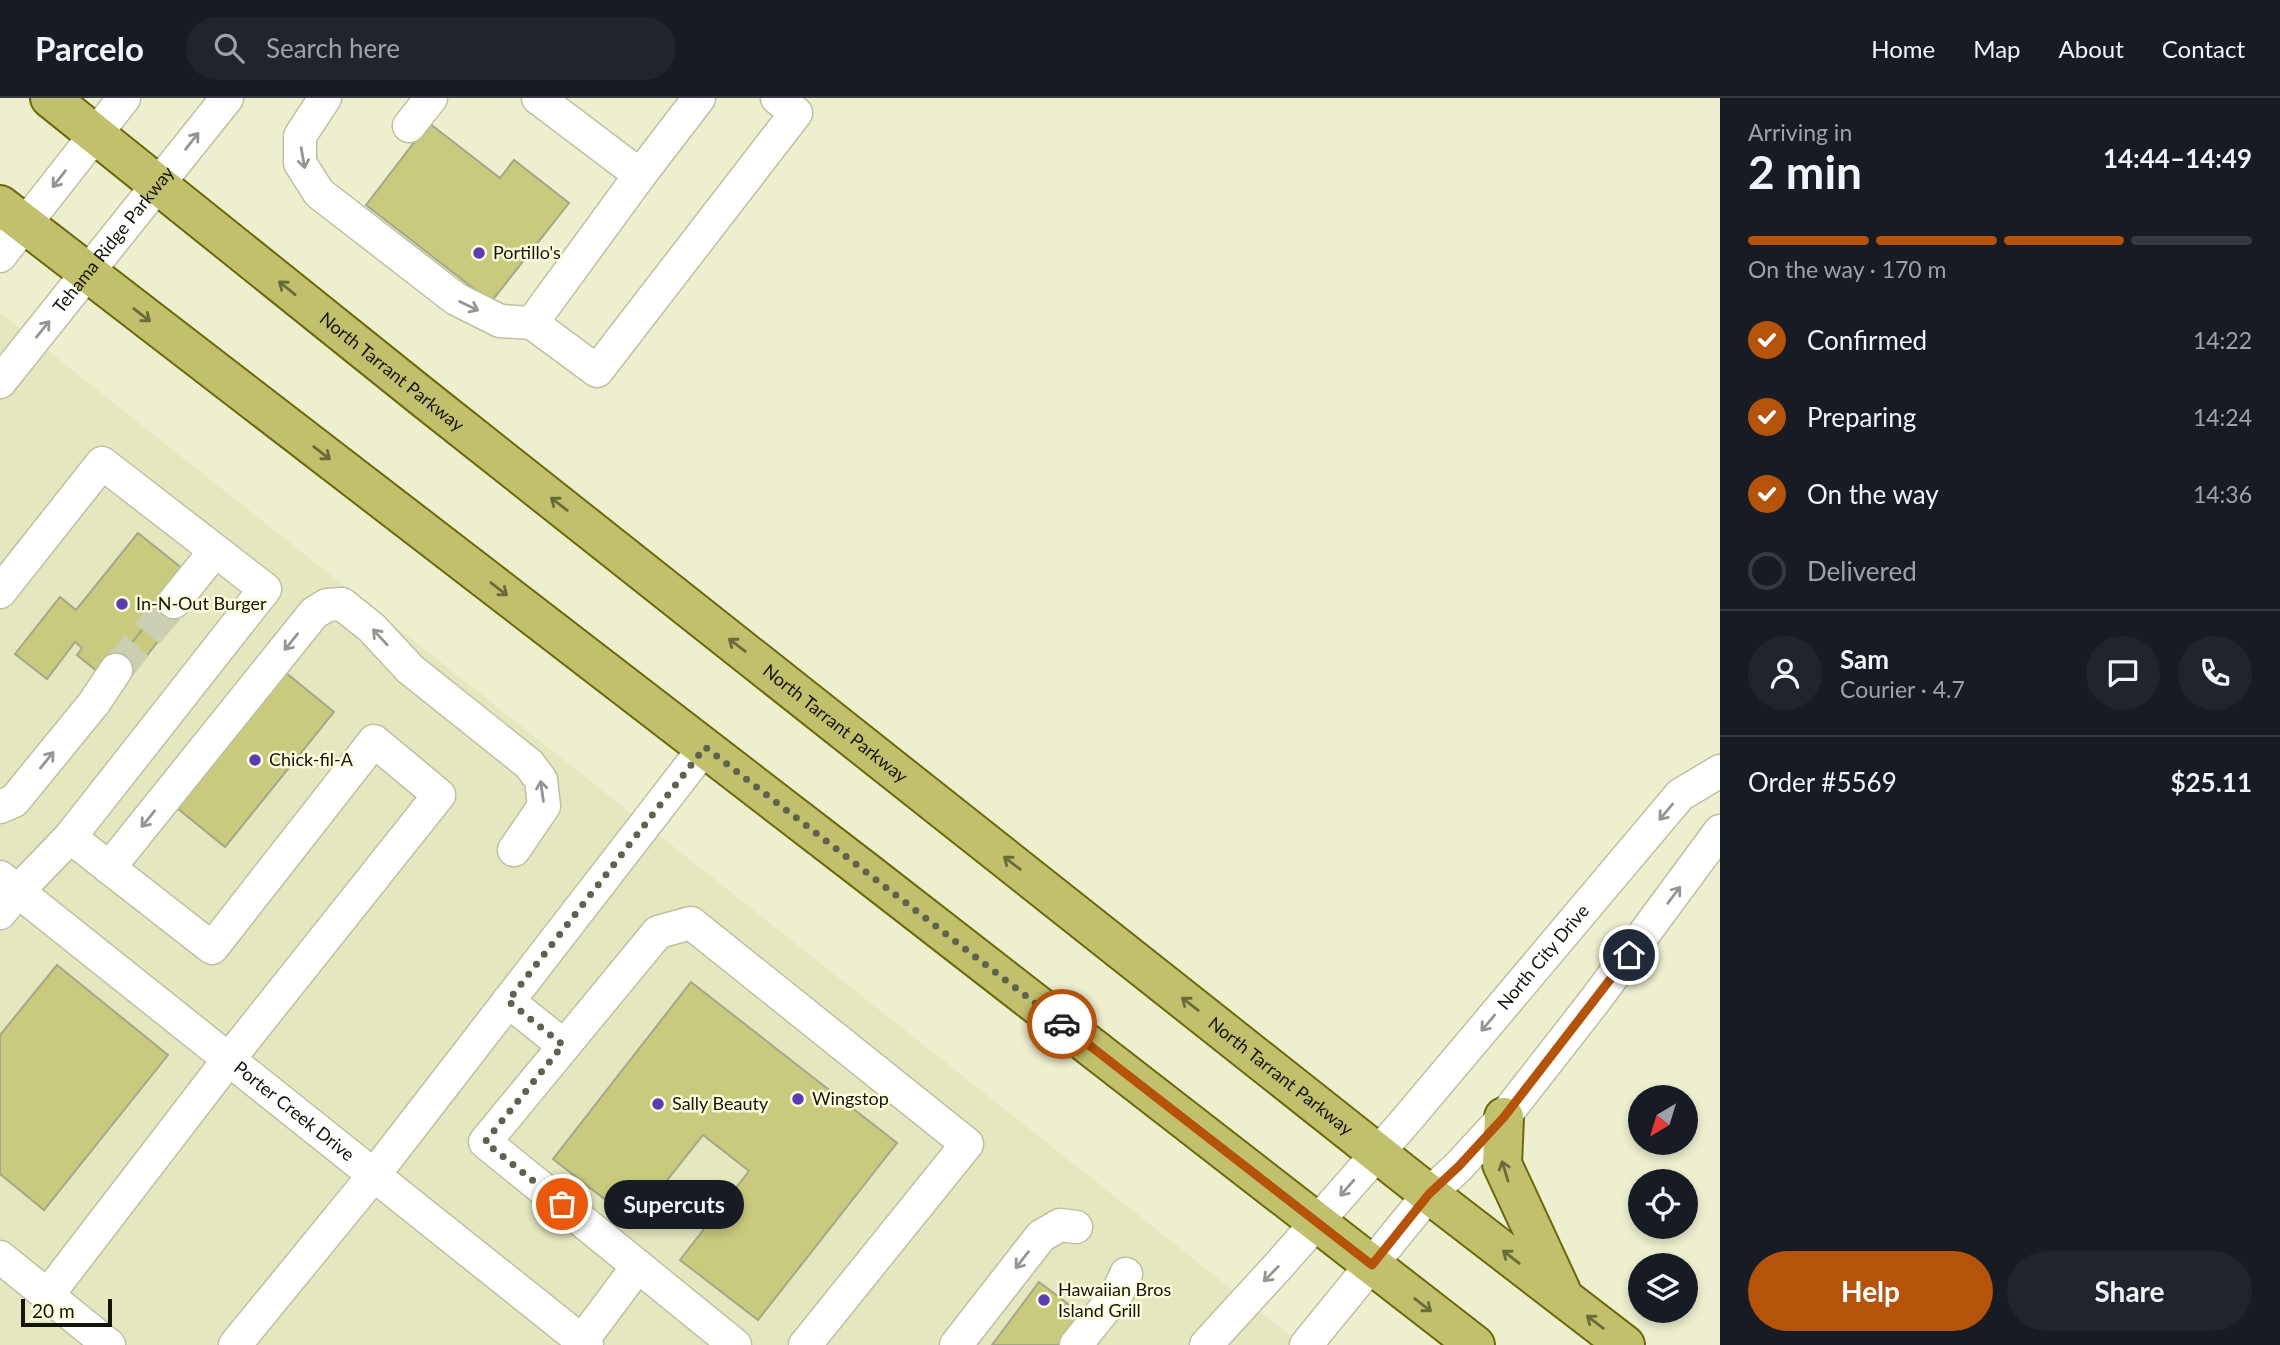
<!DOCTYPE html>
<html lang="en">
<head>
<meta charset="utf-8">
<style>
  :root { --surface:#171b24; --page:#20242c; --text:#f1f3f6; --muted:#9ea1a6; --line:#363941; --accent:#b45309 }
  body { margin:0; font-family:Lato,sans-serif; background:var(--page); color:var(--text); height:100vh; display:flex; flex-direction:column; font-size:26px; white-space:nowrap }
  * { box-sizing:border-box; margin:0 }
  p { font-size:23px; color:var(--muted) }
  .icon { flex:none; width:38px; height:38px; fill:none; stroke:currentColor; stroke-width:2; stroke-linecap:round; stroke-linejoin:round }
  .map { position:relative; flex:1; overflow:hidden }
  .panel { display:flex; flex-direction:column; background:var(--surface); width:560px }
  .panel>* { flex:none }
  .needle { width:46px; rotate:218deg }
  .tools { position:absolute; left:1628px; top:987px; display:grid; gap:14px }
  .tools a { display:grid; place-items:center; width:70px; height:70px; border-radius:50%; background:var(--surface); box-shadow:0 4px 10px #0003; font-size:35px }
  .scale { position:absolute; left:21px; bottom:18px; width:91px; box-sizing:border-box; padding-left:7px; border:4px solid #141509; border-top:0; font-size:19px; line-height:24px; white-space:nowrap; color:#141509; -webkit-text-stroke:5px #fbfddc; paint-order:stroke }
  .pin { position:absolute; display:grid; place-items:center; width:60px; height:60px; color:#fff; margin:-30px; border:4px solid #fff; border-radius:50%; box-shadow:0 2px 7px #0007 }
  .courier { position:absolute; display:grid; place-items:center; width:70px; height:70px; margin:-35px; border:5px solid #b45309; border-radius:50%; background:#fff; color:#222; box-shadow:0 2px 9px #0007 }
  .bubble { position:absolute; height:49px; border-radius:24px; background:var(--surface); box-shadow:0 4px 10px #0003; font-size:23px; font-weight:700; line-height:49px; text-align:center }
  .head em { font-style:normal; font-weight:700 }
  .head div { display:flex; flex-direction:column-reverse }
  .head { display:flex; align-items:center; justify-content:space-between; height:119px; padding:0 28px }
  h1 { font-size:46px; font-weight:700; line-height:52px }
  .bar { display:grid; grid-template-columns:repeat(4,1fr); gap:10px 7px; align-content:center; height:84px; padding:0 28px }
  .bar i { height:9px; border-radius:5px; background:var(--line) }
  .bar .selected { background:var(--accent) }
  .bar p { grid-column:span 4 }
  .line { display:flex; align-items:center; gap:18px; padding:0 28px; border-top:2px solid var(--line) }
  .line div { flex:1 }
  .round { display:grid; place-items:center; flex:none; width:74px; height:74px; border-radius:37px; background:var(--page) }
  ol { padding:0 28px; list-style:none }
  li { display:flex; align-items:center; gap:21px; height:77px }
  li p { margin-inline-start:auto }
  li .icon { padding:7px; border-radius:50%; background:var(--accent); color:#fff; stroke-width:4 }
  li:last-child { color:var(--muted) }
  li i { width:38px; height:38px; border:4px solid var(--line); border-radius:50% }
  .primary-button { display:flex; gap:14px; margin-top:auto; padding:14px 28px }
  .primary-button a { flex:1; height:80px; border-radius:42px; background:var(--accent); color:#fff; font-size:28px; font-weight:700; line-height:80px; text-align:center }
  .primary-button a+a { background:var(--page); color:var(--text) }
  header { display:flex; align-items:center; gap:42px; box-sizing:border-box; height:98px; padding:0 35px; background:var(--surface); border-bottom:2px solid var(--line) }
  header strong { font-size:33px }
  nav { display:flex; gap:38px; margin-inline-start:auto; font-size:24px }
  .search { width:490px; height:63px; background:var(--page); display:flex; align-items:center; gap:18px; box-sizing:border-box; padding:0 24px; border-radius:38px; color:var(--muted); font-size:26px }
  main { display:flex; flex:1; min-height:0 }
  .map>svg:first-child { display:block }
  .built { fill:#e5e7bf }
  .building { fill:#c8ca7d; stroke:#a5a789; stroke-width:2 }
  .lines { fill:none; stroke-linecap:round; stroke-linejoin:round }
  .minor-tunnel { stroke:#ccceb1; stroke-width:32; stroke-dasharray:32 16; stroke-linecap:butt }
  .minor-casing { stroke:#bec0a1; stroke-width:35 }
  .major-casing { stroke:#6a6a0a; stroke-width:42 }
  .minor { stroke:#fff; stroke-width:32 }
  .major { stroke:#c1c16d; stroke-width:38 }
  .oneway { stroke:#959690 }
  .oneway2 { stroke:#6a6b3b }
  .done { stroke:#60614e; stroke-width:7; stroke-dasharray:0 12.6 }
  .route { stroke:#b45309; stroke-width:9 }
  .poi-dot { fill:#5c3bb4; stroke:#fbfddc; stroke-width:2.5 }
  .labels { text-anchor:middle; stroke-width:5; stroke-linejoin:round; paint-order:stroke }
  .street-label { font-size:18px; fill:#141509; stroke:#fbfddc }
  .poi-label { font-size:18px; fill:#141509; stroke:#fbfddc; text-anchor:start }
</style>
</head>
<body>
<header>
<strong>Parcelo</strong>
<div class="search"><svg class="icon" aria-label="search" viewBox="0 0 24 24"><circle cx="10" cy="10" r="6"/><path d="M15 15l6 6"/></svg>Search here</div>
<nav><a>Home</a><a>Map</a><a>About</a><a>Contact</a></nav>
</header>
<main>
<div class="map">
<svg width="1720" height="1247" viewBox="0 0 1720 1247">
  <rect width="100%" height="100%" fill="#edefcf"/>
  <path class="built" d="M 0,215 L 1302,1247 L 0,1247 Z"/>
  <path class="building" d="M 429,25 L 500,80 L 514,62 L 569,105 L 491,204 L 366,107 Z
    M 138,435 L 188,475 L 112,569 L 98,574 L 77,557 L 82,550 L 75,544 L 47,581 L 15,556 L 60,499 L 76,512 Z
    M 168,500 L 183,511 L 128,582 L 112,569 Z
    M 285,574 L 334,614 L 225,749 L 177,710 Z
    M 57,867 L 168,957 L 44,1112 L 0,1076 L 0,937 Z
    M 691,884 L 897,1045 L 758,1222 L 680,1162 L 749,1073 L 703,1037 L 634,1124 L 553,1061 Z
    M 1039,1184 L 1088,1221 L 1068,1247 L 992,1247 Z"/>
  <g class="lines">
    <path class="minor-tunnel" d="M 116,572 L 174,504"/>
    <g class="minor-casing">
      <g id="minor">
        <path d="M 325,0 L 300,38 L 300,65 L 319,95 L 456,201 L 500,223 L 532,225 L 597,273 L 796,15 L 777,0"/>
        <path d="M 409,28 L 431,0"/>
        <path d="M 640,77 L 699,0"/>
        <path d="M 0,158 L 124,0"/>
        <path d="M 532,225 L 640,77 L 538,0"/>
        <path id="s1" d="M 0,284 L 227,0"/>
        <path d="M 0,494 L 102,365 L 265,491 L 70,739 L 18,793 L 0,815"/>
        <path d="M 174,504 L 215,453"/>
        <path d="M 0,709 L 14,703 L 94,605 L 116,572"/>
        <path d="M 109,770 L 314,515 L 327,507 L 342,506 L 372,530 L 410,571 L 529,666 L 541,682 L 544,708 L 514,752"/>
        <path id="s2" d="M 0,779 L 587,1247"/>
        <path d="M 508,903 L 563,947"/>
        <path d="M 0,1159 L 109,1247"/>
        <path d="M 47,1198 L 229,961 L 439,697 L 374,643 L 212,850 L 70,739"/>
        <path d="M 235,1247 L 374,1077 L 705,649"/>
        <path d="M 579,1247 L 638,1168"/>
        <path d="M 735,1247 L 485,1044 L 658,834 L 691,825 L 967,1046 L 805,1247"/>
        <path d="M 956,1247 L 1041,1138 L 1060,1127 L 1076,1129"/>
        <path d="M 1076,1247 L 1118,1194 L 1126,1176"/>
        <path id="s3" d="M 1206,1247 L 1281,1165 L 1404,1025 L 1680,697 L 1720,673"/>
        <path d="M 1306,1247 L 1429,1096 L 1459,1068 L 1504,1019 L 1596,901 L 1720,733"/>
      </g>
    </g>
    <g class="major-casing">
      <g id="major">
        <path id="s4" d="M 50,0 L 425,301 L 1429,1096 L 1625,1247"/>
        <path d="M 0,107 L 866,774 L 1475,1247"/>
        <path d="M 1504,1019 L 1502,1066 L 1561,1193"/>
      </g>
    </g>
    <use href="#minor" class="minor"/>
    <use href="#major" class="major"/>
  </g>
  <defs><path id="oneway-shaft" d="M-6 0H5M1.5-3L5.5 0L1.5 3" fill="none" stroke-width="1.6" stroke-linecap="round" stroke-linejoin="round" transform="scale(1.75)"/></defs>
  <g class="oneway">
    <use href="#oneway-shaft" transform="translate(192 43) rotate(-52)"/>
    <use href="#oneway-shaft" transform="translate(303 60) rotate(80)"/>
    <use href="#oneway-shaft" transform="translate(59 81) rotate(128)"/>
    <use href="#oneway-shaft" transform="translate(469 208) rotate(26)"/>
    <use href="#oneway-shaft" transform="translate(43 231) rotate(-51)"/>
    <use href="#oneway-shaft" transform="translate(380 539) rotate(-133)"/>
    <use href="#oneway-shaft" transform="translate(291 544) rotate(129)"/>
    <use href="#oneway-shaft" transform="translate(47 662) rotate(-51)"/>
    <use href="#oneway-shaft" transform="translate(542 693) rotate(-98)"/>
    <use href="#oneway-shaft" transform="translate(1666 714) rotate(130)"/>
    <use href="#oneway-shaft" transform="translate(148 721) rotate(129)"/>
    <use href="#oneway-shaft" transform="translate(1674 797) rotate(-53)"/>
    <use href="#oneway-shaft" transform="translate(1488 925) rotate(130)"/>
    <use href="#oneway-shaft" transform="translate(1347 1090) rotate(131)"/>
    <use href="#oneway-shaft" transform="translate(1022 1162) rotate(128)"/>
    <use href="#oneway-shaft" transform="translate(1271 1176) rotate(134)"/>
  </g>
  <g class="oneway2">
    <use href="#oneway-shaft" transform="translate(287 190) rotate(-141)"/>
    <use href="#oneway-shaft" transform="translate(142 217) rotate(38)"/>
    <use href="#oneway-shaft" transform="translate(322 355) rotate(38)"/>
    <use href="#oneway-shaft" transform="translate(559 406) rotate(-142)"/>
    <use href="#oneway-shaft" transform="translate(499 491) rotate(38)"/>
    <use href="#oneway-shaft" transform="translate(737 547) rotate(-142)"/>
    <use href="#oneway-shaft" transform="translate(1012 765) rotate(-142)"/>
    <use href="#oneway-shaft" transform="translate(1190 906) rotate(-142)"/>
    <use href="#oneway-shaft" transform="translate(1505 1073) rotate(-107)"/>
    <use href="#oneway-shaft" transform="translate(1511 1159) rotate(-142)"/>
    <use href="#oneway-shaft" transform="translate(1423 1207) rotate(38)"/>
    <use href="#oneway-shaft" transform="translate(1595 1224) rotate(-143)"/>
  </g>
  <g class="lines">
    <path class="done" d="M 562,1106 L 485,1044 L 563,947 L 508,903 L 705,649 L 1062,926"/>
    <path class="route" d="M 1062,926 L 1372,1167 L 1429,1096 L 1459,1068 L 1504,1019 L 1629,857"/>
  </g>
  <g class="poi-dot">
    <circle cx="479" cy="155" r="7"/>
    <circle cx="122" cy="506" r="7"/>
    <circle cx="255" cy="662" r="7"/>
    <circle cx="798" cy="1001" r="7"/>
    <circle cx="658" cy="1006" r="7"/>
    <circle cx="1044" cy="1202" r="7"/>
  </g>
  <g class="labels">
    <g class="street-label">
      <text dy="6" stroke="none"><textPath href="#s1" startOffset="182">Tehama Ridge Parkway</textPath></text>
      <text dy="6" stroke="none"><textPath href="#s4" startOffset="438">North Tarrant Parkway</textPath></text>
      <text dy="6" stroke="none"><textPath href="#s4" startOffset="1004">North Tarrant Parkway</textPath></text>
      <text dy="6" stroke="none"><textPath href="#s3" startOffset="514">North City Drive</textPath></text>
      <text dy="6" stroke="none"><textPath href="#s4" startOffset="1572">North Tarrant Parkway</textPath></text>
      <text dy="6" stroke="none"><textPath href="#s2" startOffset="376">Porter Creek Drive</textPath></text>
    </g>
    <g class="poi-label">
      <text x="493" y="161">Portillo's</text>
      <text x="136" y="512">In-N-Out Burger</text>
      <text x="269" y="668">Chick-fil-A</text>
      <text x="812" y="1007">Wingstop</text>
      <text x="672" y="1012">Sally Beauty</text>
      <text x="1058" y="1198">Hawaiian Bros<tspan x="1058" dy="21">Island Grill</tspan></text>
    </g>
  </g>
</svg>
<div class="tools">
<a><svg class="needle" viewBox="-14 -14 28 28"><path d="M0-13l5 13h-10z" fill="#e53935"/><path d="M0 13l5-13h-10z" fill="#9ea1a6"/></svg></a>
<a><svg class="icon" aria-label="locate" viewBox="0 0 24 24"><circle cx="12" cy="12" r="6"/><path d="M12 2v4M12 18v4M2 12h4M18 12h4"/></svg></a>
<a><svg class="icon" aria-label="layers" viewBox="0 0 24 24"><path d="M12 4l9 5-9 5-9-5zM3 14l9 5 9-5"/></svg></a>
</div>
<div class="scale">20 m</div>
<div class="pin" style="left:562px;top:1106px;background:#ea580c"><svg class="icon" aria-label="bag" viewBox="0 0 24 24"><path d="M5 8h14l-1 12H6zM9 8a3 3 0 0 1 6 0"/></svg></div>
<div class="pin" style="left:1629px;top:857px;background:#1f2937"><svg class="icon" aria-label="home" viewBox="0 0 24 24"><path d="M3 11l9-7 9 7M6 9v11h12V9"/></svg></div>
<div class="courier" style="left:1062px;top:926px"><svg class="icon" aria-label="car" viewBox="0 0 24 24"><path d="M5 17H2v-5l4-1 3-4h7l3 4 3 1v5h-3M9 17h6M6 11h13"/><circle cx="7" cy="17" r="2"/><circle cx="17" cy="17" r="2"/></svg></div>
<div class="bubble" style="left:604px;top:1082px;width:140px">Supercuts</div>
</div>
<section class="panel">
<div class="head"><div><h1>2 min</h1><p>Arriving in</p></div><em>14:44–14:49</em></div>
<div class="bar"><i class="selected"></i><i class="selected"></i><i class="selected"></i><i></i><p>On the way · 170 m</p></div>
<ol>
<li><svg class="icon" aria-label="check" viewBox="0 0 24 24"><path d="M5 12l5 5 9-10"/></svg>Confirmed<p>14:22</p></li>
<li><svg class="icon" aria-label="check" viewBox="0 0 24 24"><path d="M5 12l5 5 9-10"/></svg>Preparing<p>14:24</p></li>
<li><svg class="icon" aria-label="check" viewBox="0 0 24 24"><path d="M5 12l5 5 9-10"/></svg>On the way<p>14:36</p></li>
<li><i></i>Delivered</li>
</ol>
<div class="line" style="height:126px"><a class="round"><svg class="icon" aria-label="person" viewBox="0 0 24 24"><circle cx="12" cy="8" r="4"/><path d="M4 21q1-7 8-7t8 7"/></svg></a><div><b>Sam</b><p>Courier · 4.7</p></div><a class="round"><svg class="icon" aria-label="chat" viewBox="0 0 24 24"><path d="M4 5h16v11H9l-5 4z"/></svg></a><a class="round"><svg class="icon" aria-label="phone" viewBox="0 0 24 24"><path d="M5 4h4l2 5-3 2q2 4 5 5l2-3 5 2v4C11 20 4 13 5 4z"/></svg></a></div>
<div class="line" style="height:91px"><div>Order #5569</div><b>$25.11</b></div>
<div class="primary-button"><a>Help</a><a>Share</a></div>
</section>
</main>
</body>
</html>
